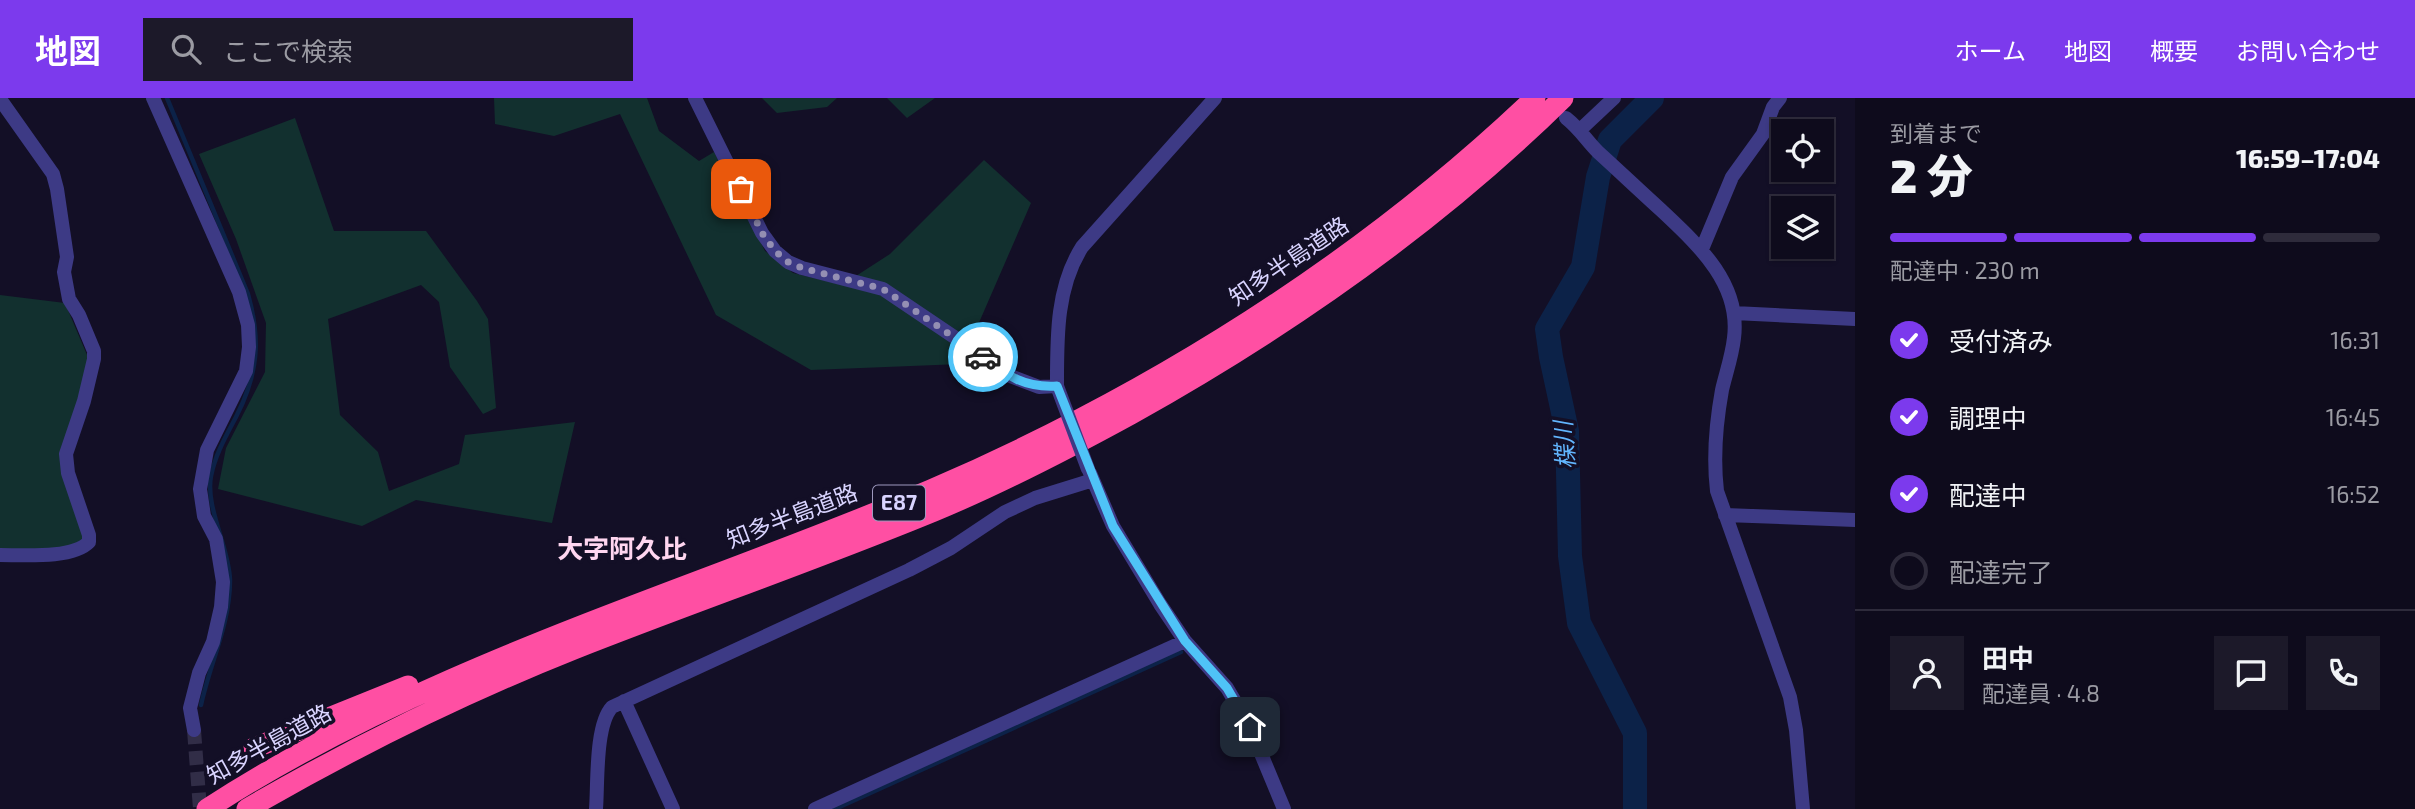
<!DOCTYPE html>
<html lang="ja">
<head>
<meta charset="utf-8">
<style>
  :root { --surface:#0e0b1c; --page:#1c1929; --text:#f1f3f6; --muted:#9b9ba3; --line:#2e2b3b; --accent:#7c3aed }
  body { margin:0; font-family:"Exo 2","Noto Sans JP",sans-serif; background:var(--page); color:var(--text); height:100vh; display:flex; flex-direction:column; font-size:26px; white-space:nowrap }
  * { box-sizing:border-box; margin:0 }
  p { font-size:23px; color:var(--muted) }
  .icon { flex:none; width:38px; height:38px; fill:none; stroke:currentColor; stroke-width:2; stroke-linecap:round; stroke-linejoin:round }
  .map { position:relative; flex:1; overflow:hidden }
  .panel { display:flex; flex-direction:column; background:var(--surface); width:560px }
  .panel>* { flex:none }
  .buttons { position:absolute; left:1771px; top:21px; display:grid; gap:14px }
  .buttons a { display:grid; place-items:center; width:63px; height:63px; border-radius:0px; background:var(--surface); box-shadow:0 2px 5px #0004,0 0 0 2px var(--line); font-size:35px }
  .pin { position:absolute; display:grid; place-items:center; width:60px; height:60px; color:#fff; margin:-30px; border-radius:14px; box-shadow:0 4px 10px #0006 }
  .courier { position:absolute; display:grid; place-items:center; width:70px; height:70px; margin:-35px; border:5px solid #4fc3f7; border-radius:50%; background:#fff; color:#222; box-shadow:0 2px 9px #0007 }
  .headline em { font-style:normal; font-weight:800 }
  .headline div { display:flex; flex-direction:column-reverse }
  .headline { display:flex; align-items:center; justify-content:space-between; height:119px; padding:0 35px }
  h1 { font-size:46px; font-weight:800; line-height:52px }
  .bar { display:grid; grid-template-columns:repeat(4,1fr); gap:10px 7px; align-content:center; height:84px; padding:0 35px }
  .bar i { height:9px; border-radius:5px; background:var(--line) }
  .bar .current { background:var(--accent) }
  .bar p { grid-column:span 4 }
  .line { display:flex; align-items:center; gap:18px; padding:0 35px; border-top:2px solid var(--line) }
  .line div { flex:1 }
  .round { display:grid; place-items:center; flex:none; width:74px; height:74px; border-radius:0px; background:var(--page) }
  ol { padding:0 35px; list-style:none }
  li { display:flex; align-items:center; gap:21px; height:77px }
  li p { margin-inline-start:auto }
  li .icon { padding:7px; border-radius:50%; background:var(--accent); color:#fff; stroke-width:4 }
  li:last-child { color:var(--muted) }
  li i { width:38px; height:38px; border:4px solid var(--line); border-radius:50% }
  header { display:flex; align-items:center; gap:42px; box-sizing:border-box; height:98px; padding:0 35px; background:var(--accent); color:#fff }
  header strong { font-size:33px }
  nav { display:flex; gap:38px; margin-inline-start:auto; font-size:24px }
  .search { width:490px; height:63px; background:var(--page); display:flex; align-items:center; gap:18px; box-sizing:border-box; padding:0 24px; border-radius:0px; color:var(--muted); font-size:26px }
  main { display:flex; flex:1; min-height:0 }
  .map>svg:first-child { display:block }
  .green { fill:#12302f }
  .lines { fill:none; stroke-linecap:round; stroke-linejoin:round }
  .stream { stroke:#0c2248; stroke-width:4.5 }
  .river { stroke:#0c2248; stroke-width:24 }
  .minor-tunnel { stroke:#312d47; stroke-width:14; stroke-dasharray:14 7; stroke-linecap:butt }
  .minor { stroke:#3d3a85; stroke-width:14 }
  .motorway { stroke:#ff4fa3; stroke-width:21 }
  .minor-bridge { stroke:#3d3a85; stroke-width:14 }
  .done { stroke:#948fb3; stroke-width:7; stroke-dasharray:0 12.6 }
  .route { stroke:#4fc3f7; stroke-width:9 }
  .labels { text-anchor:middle; stroke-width:7; stroke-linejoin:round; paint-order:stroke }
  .shield { fill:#130f26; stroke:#9e99be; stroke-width:2 }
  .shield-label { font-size:21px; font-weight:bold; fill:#d9d4ff }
  .street-label { font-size:23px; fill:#d9d4ff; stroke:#130f26 }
  .water-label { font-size:24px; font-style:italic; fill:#62b6ff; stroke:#130f26 }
  .quarter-label { font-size:26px; font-weight:bold; fill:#ffd6f0; stroke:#130f26 }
</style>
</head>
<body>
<header>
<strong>地図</strong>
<div class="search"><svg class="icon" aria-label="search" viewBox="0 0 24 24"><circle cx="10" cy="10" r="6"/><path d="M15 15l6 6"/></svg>ここで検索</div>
<nav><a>ホーム</a><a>地図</a><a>概要</a><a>お問い合わせ</a></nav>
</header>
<main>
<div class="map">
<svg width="1855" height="711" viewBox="0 0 1855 711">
  <rect width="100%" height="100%" fill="#130f26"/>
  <path class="green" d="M 494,0 L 647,0 L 659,33 L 699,63 L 714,54 L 765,153 L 793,175 L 842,187 L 890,156 L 984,62 L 1031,105 L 961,266 L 811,272 L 716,217 L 620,16 L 554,38 L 495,26 Z
    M 762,0 L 837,0 L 827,9 L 777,15 Z
    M 887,0 L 935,0 L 907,20 Z
    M 295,20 L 334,133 L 426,133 L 477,203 L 488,221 L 496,310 L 483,316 L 450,269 L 439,204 L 421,187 L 328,221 L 340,317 L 378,354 L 389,393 L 459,366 L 465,337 L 575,324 L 552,425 L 416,402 L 362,428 L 218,391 L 226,350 L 265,274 L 266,225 L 236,141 L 199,56 Z
    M 0,197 L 65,205 L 90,264 L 63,356 L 86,439 L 81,447 L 44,453 L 0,453 Z"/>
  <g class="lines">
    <path class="stream" d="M 167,0 L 248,196 C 261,242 258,276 236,319 C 226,338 215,357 211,378 C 205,409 229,449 230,482 C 230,526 210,565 201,607
      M 835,711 L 1181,554"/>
    <path class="river" d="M 1635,711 L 1635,635 L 1579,525 L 1570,458 L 1567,333 L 1551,259 L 1547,231 L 1583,169 L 1598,79 L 1610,42 L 1652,0"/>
    <path class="minor-tunnel" d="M 194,632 L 200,711"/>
    <path class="minor" d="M 153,0 L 239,194 L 248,227 L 249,249 L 246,273 L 207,352 L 200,391 L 204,418 L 216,441 L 223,484 L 221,509 L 213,544 L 199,575 L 190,610 L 194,632
      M 695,0 L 762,135 L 775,153 L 788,164 L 802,170 L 883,191 L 972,251 L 1005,276 L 1039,289 L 1057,288 C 1057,240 1056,190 1082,149 L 1215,0
      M 0,1 L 53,76 L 57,91 L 67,159 L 64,174 L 69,201 L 79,217 L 94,253 L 94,261 L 84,303 L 66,356 L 68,375 L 89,437 L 89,444 C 73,461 23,457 0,457
      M 1566,20 C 1580,31 1586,42 1598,54 C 1619,73 1640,93 1661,112 C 1697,146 1741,185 1734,240 C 1732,258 1726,275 1722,292 C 1716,325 1713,359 1717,393 L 1790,599 L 1796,632 L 1803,711
      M 1581,31 L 1614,0
      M 1702,151 L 1732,79 L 1763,36 L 1773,9 L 1780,0
      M 1734,215 L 1855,221
      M 1090,375 L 1113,428 L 1160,506 L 1185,543 L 1227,590 L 1250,629 L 1284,711
      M 1725,417 L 1855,422
      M 624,603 L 673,711
      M 596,711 C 598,686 595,627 612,609 L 909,472 L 951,450 L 1005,414 L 1035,400 L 1093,382
      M 815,711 L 1185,543"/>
    <path class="motorway" d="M 254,650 L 408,588
      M 207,711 C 430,566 688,495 931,392 C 1151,297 1361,166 1535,0
      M 247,711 C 352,650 461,596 574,551 C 693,504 815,462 934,413 C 1002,385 1067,351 1131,316 C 1287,229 1435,126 1563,0"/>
    <path class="minor-bridge" d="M 1057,288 L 1088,371"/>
  </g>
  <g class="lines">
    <path class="done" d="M 741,91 L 762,135 L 775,153 L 788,164 L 802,170 L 883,191 L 983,259"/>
    <path class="route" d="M 983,259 C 1008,278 1024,290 1057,288 L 1113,428 L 1185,543 L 1227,590 L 1250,629"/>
  </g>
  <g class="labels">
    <rect class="shield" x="873" y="387.5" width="52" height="35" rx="5"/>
    <g class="shield-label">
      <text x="899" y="412">E87</text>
    </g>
    <g class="street-label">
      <text transform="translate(1289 163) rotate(-34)" y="8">知多半島道路</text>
      <text transform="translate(792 418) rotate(-21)" y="8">知多半島道路</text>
      <text transform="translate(269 646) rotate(-29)" y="8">知多半島道路</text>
    </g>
    <g class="water-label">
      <text transform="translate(1565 347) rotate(-94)" y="8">楪川</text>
    </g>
    <g class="quarter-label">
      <text x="622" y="460">大字阿久比</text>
    </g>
  </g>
</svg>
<div class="buttons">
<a><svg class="icon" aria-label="locate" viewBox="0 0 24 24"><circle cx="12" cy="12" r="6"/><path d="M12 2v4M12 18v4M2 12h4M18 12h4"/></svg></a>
<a><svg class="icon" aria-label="layers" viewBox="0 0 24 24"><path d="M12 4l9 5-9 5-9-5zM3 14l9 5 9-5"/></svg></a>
</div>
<div class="pin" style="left:741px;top:91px;background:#ea580c"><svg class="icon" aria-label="bag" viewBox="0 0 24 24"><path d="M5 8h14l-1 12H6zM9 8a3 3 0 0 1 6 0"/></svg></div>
<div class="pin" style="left:1250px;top:629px;background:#1f2937"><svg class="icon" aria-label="home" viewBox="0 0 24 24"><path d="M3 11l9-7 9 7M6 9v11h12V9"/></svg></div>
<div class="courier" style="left:983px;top:259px"><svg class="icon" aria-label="car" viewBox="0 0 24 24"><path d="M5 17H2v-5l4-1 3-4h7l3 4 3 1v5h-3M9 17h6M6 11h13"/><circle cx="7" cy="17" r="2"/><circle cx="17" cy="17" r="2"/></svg></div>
</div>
<section class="panel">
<div class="headline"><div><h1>2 分</h1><p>到着まで</p></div><em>16:59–17:04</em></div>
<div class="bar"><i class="current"></i><i class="current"></i><i class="current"></i><i></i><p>配達中 · 230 m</p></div>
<ol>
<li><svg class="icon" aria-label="check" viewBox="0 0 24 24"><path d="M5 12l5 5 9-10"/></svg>受付済み<p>16:31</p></li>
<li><svg class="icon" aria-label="check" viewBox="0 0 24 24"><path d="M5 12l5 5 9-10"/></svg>調理中<p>16:45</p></li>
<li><svg class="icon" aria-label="check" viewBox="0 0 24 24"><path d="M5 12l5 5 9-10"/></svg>配達中<p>16:52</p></li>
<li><i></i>配達完了</li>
</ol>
<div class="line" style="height:126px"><a class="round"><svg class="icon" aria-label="person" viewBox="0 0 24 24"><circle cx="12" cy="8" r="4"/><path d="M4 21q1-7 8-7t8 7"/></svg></a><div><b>田中</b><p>配達員 · 4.8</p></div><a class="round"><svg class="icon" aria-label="chat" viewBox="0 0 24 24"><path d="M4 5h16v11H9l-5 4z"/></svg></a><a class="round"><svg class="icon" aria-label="phone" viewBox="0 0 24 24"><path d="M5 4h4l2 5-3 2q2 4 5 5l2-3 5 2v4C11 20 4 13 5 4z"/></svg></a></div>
</section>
</main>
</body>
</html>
